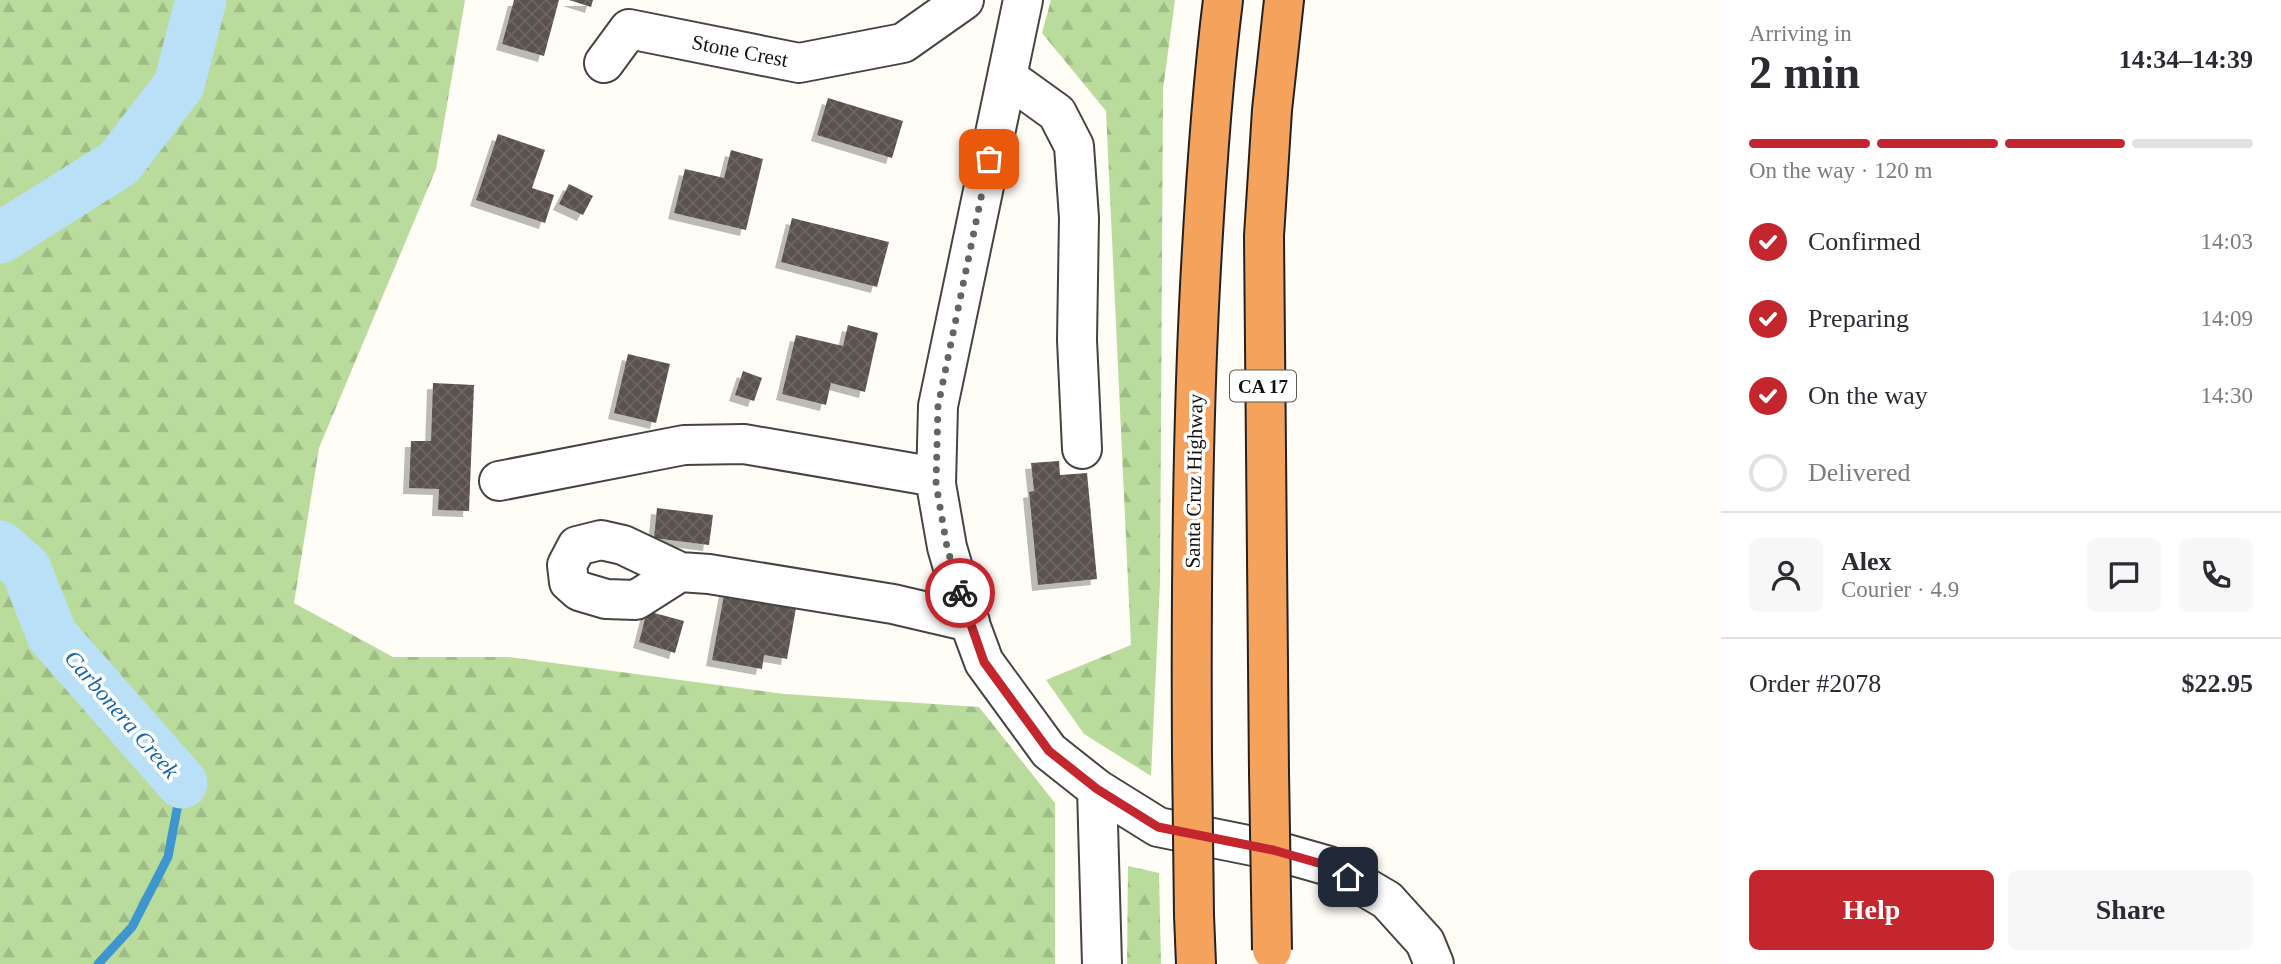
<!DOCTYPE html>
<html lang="en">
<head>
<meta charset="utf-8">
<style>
  :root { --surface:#fff; --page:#f7f7f7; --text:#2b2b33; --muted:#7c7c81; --line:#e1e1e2; --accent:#c4262e }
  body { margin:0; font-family:"Times New Roman",serif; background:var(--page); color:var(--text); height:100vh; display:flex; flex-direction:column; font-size:26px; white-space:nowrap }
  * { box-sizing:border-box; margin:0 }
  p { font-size:23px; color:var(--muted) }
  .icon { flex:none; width:38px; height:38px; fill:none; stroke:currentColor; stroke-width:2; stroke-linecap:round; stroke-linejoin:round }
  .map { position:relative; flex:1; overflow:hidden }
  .side { display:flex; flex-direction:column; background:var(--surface); width:560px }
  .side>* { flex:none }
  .pin { position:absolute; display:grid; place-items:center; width:60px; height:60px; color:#fff; margin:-30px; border-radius:14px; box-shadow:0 4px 10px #0006 }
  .courier { position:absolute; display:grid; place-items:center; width:70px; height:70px; margin:-35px; border:5px solid #c4262e; border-radius:50%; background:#fff; color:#222; box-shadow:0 2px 9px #0007 }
  .overview em { font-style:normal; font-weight:800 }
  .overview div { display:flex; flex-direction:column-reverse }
  .overview { display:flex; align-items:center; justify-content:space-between; height:119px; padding:0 28px }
  h1 { font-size:46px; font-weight:800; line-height:52px }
  .bar { display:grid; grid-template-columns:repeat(4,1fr); gap:10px 7px; align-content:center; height:84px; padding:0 28px }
  .bar i { height:9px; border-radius:5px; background:var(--line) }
  .bar .active { background:var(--accent) }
  .bar p { grid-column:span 4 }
  .line { display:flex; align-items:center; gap:18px; padding:0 28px; border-top:2px solid var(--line) }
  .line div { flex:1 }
  .round { display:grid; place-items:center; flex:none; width:74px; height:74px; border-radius:10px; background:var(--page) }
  ol { padding:0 28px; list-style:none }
  li { display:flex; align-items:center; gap:21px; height:77px }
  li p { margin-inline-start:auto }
  li .icon { padding:7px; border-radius:50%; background:var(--accent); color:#fff; stroke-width:4 }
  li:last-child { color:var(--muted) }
  li i { width:38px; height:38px; border:4px solid var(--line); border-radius:50% }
  .button { display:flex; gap:14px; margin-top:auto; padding:14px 28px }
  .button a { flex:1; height:80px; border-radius:10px; background:var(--accent); color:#fff; font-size:28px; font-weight:800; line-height:80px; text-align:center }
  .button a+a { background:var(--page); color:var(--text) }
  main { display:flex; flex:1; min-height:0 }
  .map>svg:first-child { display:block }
  .forest { fill:url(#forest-firs) }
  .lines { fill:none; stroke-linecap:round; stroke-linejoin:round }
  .stream { stroke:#3f96cf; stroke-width:9 }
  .river { stroke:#b9e0f7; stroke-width:51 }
  .building { fill:url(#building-cross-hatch); filter:url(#shadow) }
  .minor-casing { stroke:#444; stroke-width:42 }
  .highway-casing { stroke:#222; stroke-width:42 }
  .minor { stroke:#fff; stroke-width:38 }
  .highway { stroke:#f5a25d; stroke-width:38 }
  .highway-bridge-casing { stroke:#222; stroke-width:42; stroke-linecap:butt }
  .highway-bridge { stroke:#f5a25d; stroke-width:38 }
  .done { stroke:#646461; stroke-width:7; stroke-dasharray:0 12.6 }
  .route { stroke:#c4262e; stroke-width:9 }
  .labels { text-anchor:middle; stroke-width:7; stroke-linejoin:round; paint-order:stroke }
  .shield { fill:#fff; stroke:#585858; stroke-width:2 }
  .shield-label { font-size:19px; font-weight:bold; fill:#111 }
  .street-label { font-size:21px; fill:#111; stroke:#fff }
  .water-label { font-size:23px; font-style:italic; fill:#1768a6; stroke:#fff }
</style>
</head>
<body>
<main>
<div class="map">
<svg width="1721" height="964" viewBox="0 0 1721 964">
  <defs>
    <pattern id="forest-firs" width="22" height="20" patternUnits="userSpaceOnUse" patternTransform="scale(1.75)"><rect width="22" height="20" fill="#b9dc9c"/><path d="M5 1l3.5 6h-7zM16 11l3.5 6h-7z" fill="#9ebc85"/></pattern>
    <pattern id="building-cross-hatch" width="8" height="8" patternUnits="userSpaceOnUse" patternTransform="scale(1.75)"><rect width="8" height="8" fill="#5a524d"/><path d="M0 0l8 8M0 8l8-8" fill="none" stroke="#6d6662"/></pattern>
    <filter id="shadow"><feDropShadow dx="-6" dy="6" stdDeviation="0" flood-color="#0004"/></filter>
  </defs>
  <rect width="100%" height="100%" fill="#fffdf5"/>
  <path class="forest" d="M 0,0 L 465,0 L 436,169 L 319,448 L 294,603 L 393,657 L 509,657 L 784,694 L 979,707 L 1055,803 L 1055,964 L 0,964 Z
    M 1051,0 L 1175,0 L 1163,89 L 1160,582 L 1151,776 L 1084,734 L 1046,680 L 1131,645 L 1106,111 L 1042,33 Z
    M 1128,866 L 1159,873 L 1161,964 L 1127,964 Z"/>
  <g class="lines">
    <path class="stream" d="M 98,964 L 132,927 L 168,857 L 182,783"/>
    <path class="river" d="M 0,238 L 119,163 L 179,85 L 201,0
      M 0,546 L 26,569 L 52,635 L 182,783"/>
  </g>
  <path class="building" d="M 514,0 L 559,0 L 544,56 L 502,44 Z
    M 569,0 L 593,0 L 591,7 Z
    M 828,98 L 903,121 L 892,158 L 817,135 Z
    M 498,134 L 545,150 L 532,188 L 554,195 L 545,223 L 476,200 Z
    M 731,150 L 763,159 L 746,230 L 674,213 L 685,169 L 724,178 Z
    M 569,184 L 593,196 L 583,215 L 559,204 Z
    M 792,218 L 889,242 L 877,287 L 781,262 Z
    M 848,325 L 878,333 L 865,392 L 831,383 L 826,405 L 782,394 L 796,335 L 843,346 Z
    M 628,354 L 670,364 L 656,423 L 614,413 Z
    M 743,371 L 762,378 L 754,401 L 735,395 Z
    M 433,383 L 474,385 L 469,511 L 438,510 L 439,489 L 409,488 L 411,441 L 431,441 Z
    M 1059,461 L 1060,475 L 1087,473 L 1097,579 L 1038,585 L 1029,492 L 1034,491 L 1031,463 Z
    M 657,508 L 713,515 L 709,545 L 654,538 Z
    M 725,590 L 797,602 L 787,659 L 764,655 L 762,669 L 712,660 Z
    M 647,611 L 684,621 L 675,653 L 639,642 Z"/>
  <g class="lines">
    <g class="minor-casing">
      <path id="minor" d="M 1023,0 L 938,406 L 936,484 L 947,547 L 967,616 L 984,662 L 1049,751 L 1097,789 L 1158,827 L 1273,850 L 1329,866 L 1387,900 L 1425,942 L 1434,964
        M 604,63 L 629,29 L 799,63 L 903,43 L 964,0
        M 1007,77 L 1057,113 L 1074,146 L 1079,218 L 1077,340 L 1082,449
        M 499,481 L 684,445 L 744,444 L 936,477
        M 680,572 L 623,545 L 601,540 L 577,546 L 567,565 L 569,582 L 579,591 L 606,599 L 636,600 L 680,572 L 709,574 L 893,604 L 970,622
        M 1097,789 L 1102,964"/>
    </g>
    <g class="highway-casing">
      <path id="highway" d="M 1192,754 C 1191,598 1192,442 1200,286 C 1205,191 1211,95 1223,0
        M 1269,772 L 1264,236 L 1272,110 L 1284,0
        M 1194,915 L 1196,964"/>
    </g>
    <use href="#minor" class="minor"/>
    <use href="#highway" class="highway"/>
    <g class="highway-bridge-casing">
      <path id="highway-bridge" d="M 1192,754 L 1194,915
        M 1269,772 L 1272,950"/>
    </g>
    <use href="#highway-bridge" class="highway-bridge"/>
  </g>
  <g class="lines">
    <path class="done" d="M 960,593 L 947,547 L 936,484 L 938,406 L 989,159"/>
    <path class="route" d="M 960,593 L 984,662 L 1049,751 L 1097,789 L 1158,827 L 1273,850 L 1329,866 L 1348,877"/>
  </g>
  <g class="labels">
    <rect class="shield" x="1230" y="370.5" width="66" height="31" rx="5"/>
    <g class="shield-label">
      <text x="1263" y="393">CA 17</text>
    </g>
    <g class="street-label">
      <text transform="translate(740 51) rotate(11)" y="7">Stone Crest</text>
      <text transform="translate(1194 481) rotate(-89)" y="7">Santa Cruz Highway</text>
    </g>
    <g class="water-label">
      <text transform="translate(122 714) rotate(49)" y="8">Carbonera Creek</text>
    </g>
  </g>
</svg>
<div class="pin" style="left:989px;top:159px;background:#ea580c"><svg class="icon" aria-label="bag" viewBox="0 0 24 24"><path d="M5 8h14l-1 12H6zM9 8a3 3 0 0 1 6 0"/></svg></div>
<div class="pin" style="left:1348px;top:877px;background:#1f2937"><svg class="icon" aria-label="home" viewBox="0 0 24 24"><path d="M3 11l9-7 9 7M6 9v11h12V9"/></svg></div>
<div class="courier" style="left:960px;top:593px"><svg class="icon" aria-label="bike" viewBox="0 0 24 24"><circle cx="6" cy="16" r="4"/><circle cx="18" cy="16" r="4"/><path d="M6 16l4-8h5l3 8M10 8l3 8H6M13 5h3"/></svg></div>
</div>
<section class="side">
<div class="overview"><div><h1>2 min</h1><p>Arriving in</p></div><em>14:34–14:39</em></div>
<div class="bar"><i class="active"></i><i class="active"></i><i class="active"></i><i></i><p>On the way · 120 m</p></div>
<ol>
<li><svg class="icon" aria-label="check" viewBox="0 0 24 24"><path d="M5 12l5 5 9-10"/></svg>Confirmed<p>14:03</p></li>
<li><svg class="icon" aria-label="check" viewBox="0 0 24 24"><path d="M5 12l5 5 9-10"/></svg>Preparing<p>14:09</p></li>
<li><svg class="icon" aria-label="check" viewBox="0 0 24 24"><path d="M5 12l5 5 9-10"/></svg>On the way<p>14:30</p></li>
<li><i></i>Delivered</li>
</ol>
<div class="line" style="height:126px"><a class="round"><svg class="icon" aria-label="person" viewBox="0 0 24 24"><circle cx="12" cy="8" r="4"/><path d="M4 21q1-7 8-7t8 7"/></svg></a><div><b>Alex</b><p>Courier · 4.9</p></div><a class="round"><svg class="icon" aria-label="chat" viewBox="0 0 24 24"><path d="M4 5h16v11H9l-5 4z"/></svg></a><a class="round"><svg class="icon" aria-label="phone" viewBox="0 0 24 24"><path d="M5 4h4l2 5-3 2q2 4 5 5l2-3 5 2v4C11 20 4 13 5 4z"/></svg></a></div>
<div class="line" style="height:91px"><div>Order #2078</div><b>$22.95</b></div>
<div class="button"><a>Help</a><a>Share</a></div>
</section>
</main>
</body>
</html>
